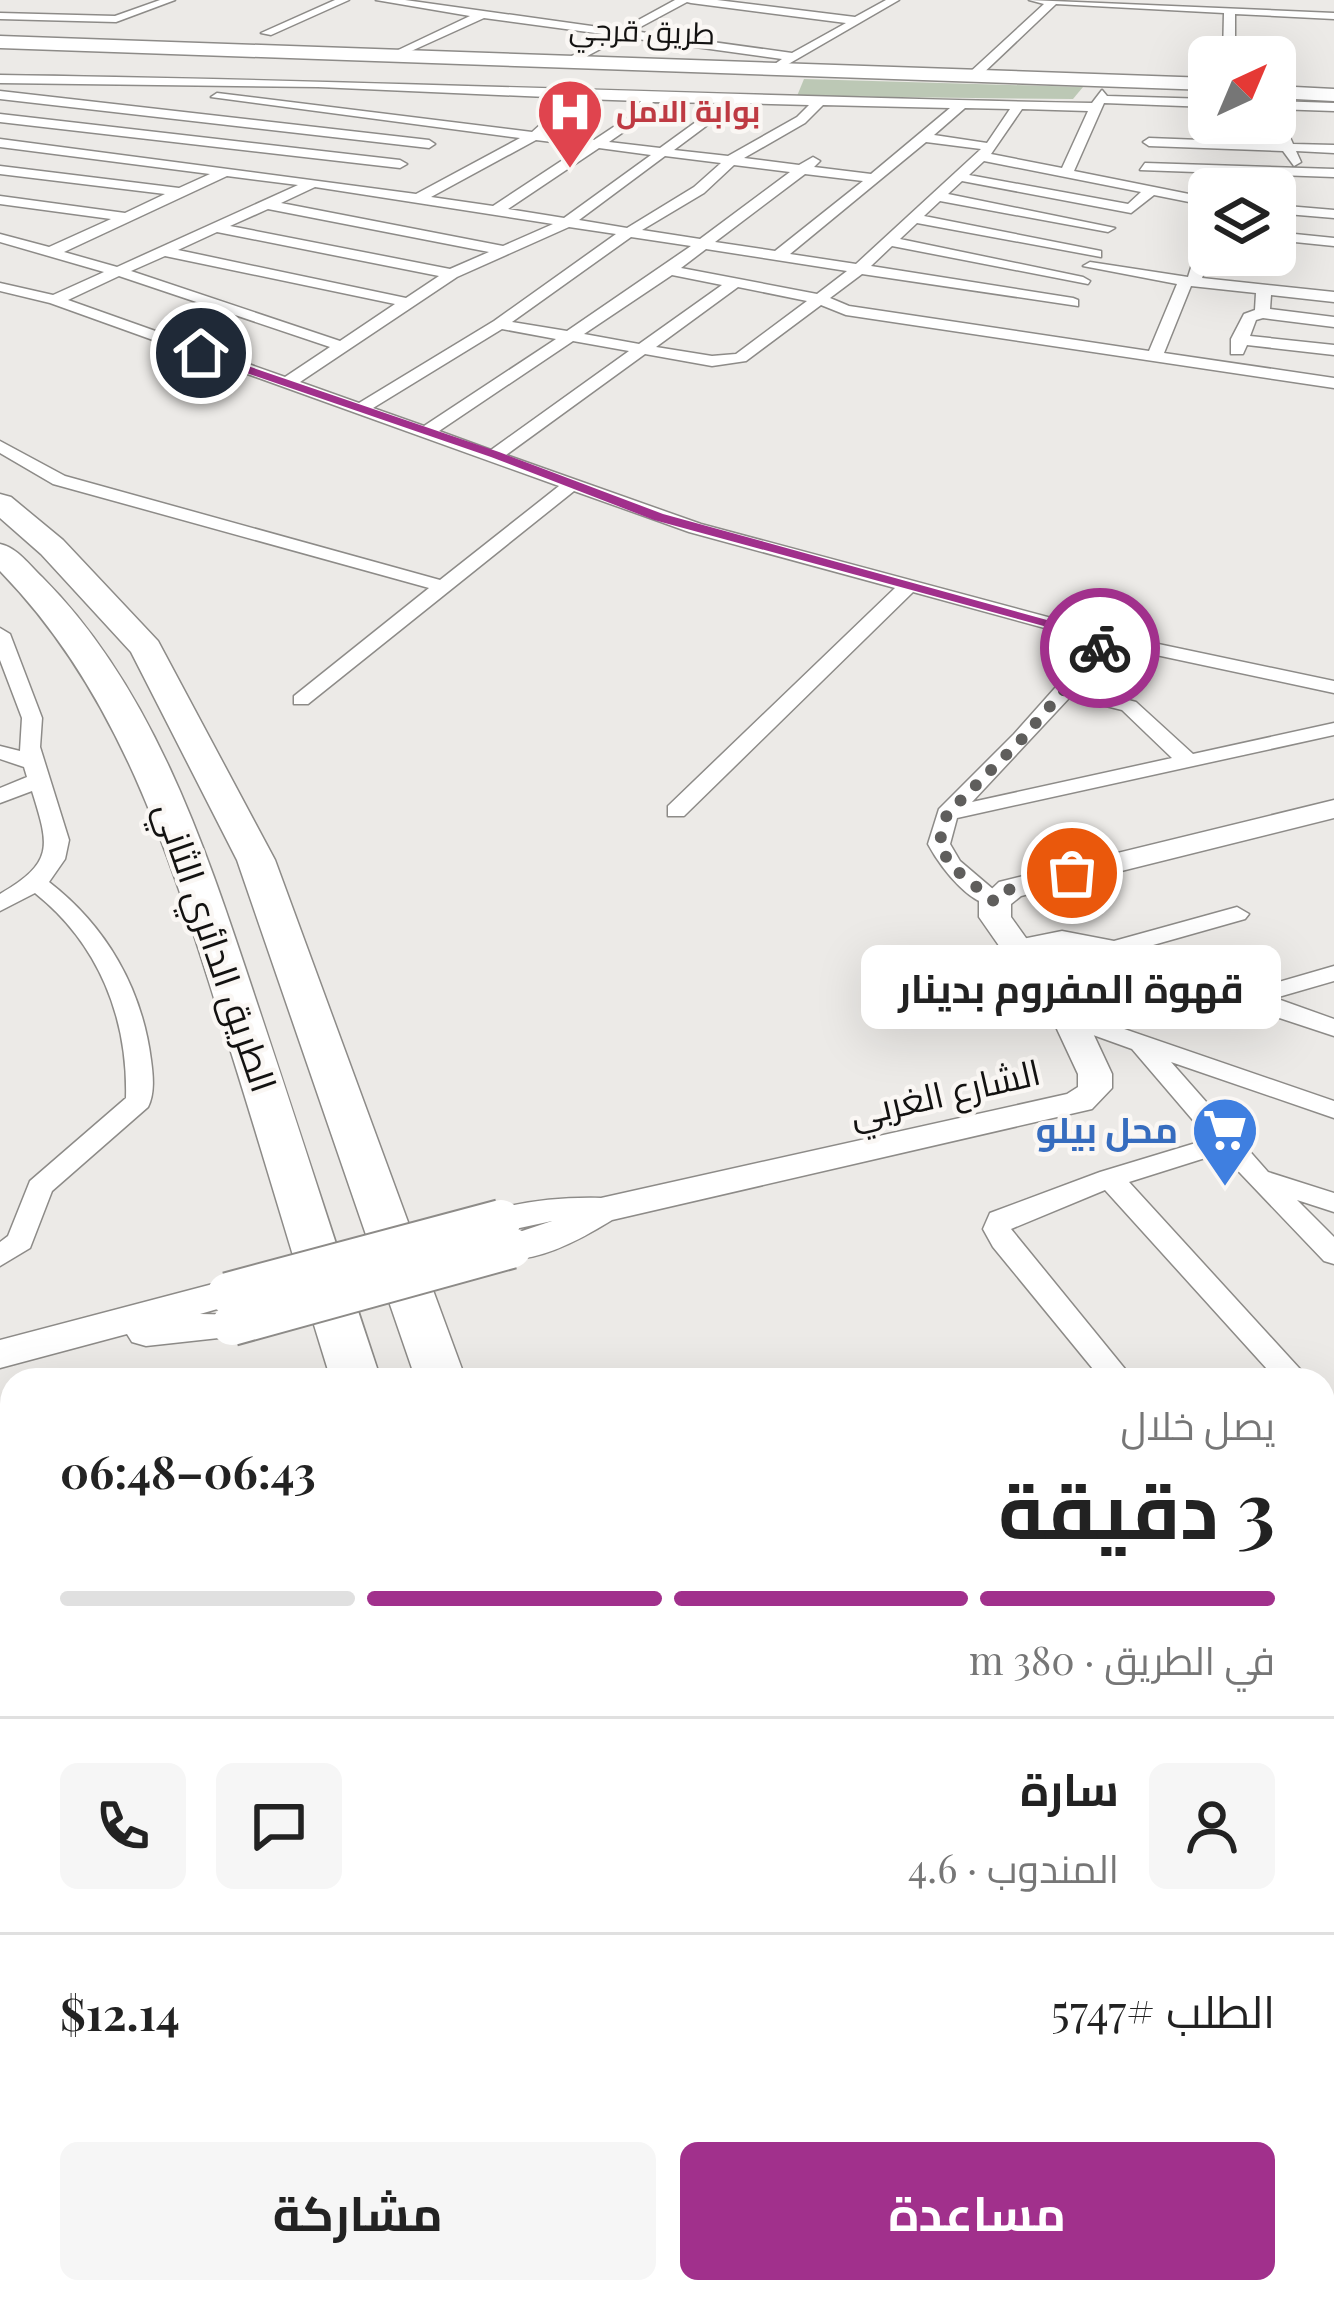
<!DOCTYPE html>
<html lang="ar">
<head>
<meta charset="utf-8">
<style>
  :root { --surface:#fff; --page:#f6f6f6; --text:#222; --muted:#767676; --line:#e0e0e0; --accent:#a1308c }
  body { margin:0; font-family:"Playfair Display",Cairo,serif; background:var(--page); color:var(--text); direction:rtl; height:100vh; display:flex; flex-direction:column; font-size:45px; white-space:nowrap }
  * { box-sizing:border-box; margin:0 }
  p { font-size:39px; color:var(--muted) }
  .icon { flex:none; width:66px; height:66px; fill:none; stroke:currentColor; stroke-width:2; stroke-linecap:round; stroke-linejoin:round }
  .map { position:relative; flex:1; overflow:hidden; direction:ltr }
  .panel { position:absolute; left:0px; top:1368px; width:1335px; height:936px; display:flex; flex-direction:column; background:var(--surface); border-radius:36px 36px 0 0; box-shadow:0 12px 48px #0002; direction:rtl }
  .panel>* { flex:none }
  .needle { width:78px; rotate:44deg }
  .buttons { position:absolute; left:1188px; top:36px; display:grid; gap:24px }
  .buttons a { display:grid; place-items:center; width:108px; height:108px; border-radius:18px; background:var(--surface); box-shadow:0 12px 48px #0002; font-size:60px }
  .pin { position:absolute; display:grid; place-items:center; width:102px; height:102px; color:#fff; margin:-51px; border:6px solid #fff; border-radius:50%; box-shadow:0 3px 12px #0007 }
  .courier { position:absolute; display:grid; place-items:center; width:120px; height:120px; margin:-60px; border:9px solid #a1308c; border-radius:50%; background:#fff; color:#222; box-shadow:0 3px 15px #0007 }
  .bubble { position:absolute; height:84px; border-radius:18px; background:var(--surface); box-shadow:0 12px 48px #0002; font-size:39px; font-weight:700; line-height:84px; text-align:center; direction:rtl }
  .overview em { font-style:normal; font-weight:700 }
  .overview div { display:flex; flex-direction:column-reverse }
  .overview { display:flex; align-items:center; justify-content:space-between; height:204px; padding:0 60px }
  h1 { font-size:78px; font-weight:700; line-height:90px }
  .bar { display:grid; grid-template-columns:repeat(4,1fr); gap:18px 12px; align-content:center; height:144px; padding:0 60px }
  .bar i { height:15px; border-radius:9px; background:var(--line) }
  .bar .active { background:var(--accent) }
  .bar p { grid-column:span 4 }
  .line { display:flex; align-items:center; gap:30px; padding:0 60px; border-top:3px solid var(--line) }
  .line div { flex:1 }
  .round { display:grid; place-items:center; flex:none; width:126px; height:126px; border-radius:18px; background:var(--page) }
  .button { display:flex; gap:24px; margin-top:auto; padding:24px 60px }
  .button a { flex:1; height:138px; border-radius:18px; background:var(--accent); color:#fff; font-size:48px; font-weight:700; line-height:138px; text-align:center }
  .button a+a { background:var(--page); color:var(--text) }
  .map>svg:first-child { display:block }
  .green { fill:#bcc8b5 }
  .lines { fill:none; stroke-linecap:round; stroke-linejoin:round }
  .minor-casing { stroke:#8d8b88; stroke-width:3 }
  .tertiary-casing { stroke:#8d8b88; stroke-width:3 }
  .trunk-casing { stroke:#8d8b88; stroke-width:3 }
  .minor { fill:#fff; fill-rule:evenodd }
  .tertiary { fill:#fff; fill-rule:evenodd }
  .trunk { fill:#fff; fill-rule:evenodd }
  .tertiary-bridge-casing { stroke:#8d8b88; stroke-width:44; stroke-linecap:butt }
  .tertiary-bridge { stroke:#fff; stroke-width:40 }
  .route { fill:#a1308c }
  .done { stroke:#5f5e5c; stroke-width:12; stroke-dasharray:0 21.6 }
  .labels { text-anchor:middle; stroke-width:9; stroke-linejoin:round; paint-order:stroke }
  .far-street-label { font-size:30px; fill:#131211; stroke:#faf7f4 }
  .far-health-label { font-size:30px; font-weight:bold; fill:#be3a42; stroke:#faf7f4; text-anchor:start }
  .street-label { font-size:36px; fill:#131211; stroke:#faf7f4 }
  .shop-label { font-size:36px; font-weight:bold; fill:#366cbe; stroke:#faf7f4; text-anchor:end }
</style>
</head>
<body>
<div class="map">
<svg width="1334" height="2304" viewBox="0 0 1334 2304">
  <rect width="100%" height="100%" fill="#eceae7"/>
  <path class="green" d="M 804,79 L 1083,87 L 1073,99 L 797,96 Z"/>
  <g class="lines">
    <g class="minor-casing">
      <path id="minor" d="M 160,0 L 175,0 L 116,22 L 0,19 L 0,13 L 115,16 Z
        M 335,0 L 349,0 L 271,35 L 261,33 Z
        M 376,0 L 405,0 L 620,30 L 675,0 L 717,0 L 855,17 L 886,0 L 899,0 L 778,70 L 772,66 L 782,59 L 623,37 L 574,63 L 570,57 L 610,35 L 484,18 L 398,57 L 394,52 L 470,16 ZM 687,2 L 691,3 L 846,23 L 792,53 L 633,31 Z
        M 1029,0 L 1334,13 L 1334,19 L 1235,14 L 1235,57 L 1223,57 L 1224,13 L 1056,4 L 977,79 L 969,79 L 969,73 L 1044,4 Z
        M 0,75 C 364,80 728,96 1092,103 L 1102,90 L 1107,96 L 1209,99 L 1209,107 L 1104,103 L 1074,171 L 1209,198 L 1209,206 L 1154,195 L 1131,213 L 962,181 L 948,194 L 1115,228 L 1108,232 L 940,201 L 924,216 L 1096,250 L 1101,251 L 1101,257 L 917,223 L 900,239 L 1083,277 L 1090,281 L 1088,284 L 892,246 L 871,266 L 1073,298 L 1078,300 L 1078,306 L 862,274 L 830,298 L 849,306 L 1149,351 L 1177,284 L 1083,266 L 1090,262 L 1188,277 L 1202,233 L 1209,229 L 1211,255 L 1202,278 L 1334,292 L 1334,302 L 1271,295 L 1270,309 L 1334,317 L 1334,327 L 1263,318 L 1256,320 L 1250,336 L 1334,345 L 1334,355 L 1247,345 L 1243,354 L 1231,354 L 1231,339 L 1244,314 L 1255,310 L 1256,293 L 1191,286 L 1164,353 L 1334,378 L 1334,388 L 846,315 L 821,305 L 746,361 L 712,366 L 645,354 L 506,455 L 701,524 L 1111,634 L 1334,681 L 1334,693 L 1114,646 L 1079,687 L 1136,702 L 1193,754 L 1334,723 L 1334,735 L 957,818 L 950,844 L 960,861 L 1007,901 L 1003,906 C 973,911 941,868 928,844 L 939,809 L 1014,734 L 1096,642 L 913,592 L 684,816 L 668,816 L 668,806 L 895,588 L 689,532 L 574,491 L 308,704 L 294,704 L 294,696 L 429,588 L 53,484 L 0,453 L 0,441 L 65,476 L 440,580 L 559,486 L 50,303 L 0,291 L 0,283 L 53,295 L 104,272 L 0,242 L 0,234 L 49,247 L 111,219 L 0,204 L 0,196 L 125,213 L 165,194 L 0,174 L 0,166 L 179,188 L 210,174 L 0,147 L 0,139 L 416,194 L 520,138 L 211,97 L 217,93 L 532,132 L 570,98 L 318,87 L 0,83 ZM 584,99 L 641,101 L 627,118 L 594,140 L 546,134 ZM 653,102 L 722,103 L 660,148 L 609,142 L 635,124 ZM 737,103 L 809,105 L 797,117 L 728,156 L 674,150 ZM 823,105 L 950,108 L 871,174 L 814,167 L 820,161 L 813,157 L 799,165 L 744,158 L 805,123 ZM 965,108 L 1010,109 L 987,143 L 934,135 ZM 1022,109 L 1088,111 L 1062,168 L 991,154 ZM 536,140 L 584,146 L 493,206 L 431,197 ZM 926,142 L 981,149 L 856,264 L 790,254 ZM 599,148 L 651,155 L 564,218 L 508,209 ZM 665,156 L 721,163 L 694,187 L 627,228 L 579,220 ZM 984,161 L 1141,192 L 1128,204 L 969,175 ZM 734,165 L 790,172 L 700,239 L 642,230 L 704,193 ZM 805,174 L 863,181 L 775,251 L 715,242 ZM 227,176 L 298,185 L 117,267 L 64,252 ZM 315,187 L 553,224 L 503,246 L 281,203 ZM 268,209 L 489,252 L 450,269 L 230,226 ZM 569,227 L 616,234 L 494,321 L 359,403 L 300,382 L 457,277 ZM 217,232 L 439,276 L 406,298 L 178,250 ZM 631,237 L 691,246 L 567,331 L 512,322 ZM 706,249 L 847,271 L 817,294 L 681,268 ZM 165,256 L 395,304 L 340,341 L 131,271 ZM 672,275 L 722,285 L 639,344 L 584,334 ZM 119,276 L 330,347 L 285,377 L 68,300 ZM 738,287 L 807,301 L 736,354 L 712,356 L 656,347 ZM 502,329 L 556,339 L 424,426 L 373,408 ZM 573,341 L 629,351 L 491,450 L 439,431 ZM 1070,697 L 1122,710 L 1172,758 L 972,802 Z
        M 0,91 L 429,140 L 435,144 L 429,148 L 0,99 Z
        M 1275,101 L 1334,103 L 1334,111 L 1275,109 Z
        M 1275,113 L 1281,117 L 1293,144 L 1334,145 L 1334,153 L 1296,151 L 1301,162 L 1294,166 L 1283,151 L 1149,146 L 1143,142 L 1149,138 L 1280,143 L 1271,123 L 1275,123 Z
        M 0,114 L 400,160 L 407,164 L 400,168 L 0,122 Z
        M 1145,163 L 1334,169 L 1334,177 L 1140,170 Z
        M 1275,205 L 1334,210 L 1334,218 L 1275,213 Z
        M 1275,232 L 1334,238 L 1334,246 L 1275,240 Z
        M 0,628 L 10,634 L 42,718 L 40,747 L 69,840 L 65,859 L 49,882 C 106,926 142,988 151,1060 C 153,1075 155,1093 148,1107 L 52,1191 L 30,1248 L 0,1266 L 0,1242 L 8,1236 L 30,1181 L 126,1098 C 128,1018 99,944 35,893 L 0,911 L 0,894 C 55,862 49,846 32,791 L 0,803 L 0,788 L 27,777 L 24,767 L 0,759 L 0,746 L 20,751 L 22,718 L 0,660 Z
        M 1237,907 L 1249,914 L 1245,919 L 1139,949 L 1251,990 L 1334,966 L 1334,981 L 1275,998 L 1334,1019 L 1334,1036 L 1237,1004 L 1108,954 L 1062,945 L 1017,954 L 1005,947 L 1008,942 L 1062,931 L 1114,941 Z
        M 1066,1009 L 1334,1101 L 1334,1118 L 1171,1062 L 1268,1172 L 1334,1193 L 1334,1212 L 1297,1200 L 1334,1237 L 1334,1264 L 1324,1261 L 1221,1153 L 1129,1182 L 1310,1380 L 1277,1380 L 1105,1190 L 1011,1229 L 1134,1380 L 1102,1380 L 993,1247 L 983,1229 L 990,1213 L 1100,1172 L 1209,1139 L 1132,1049 L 1057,1022 L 1053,1017 Z
        M 1323,1399 L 1334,1402 L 1334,1433 L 1323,1430 Z
        M 12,1423 L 12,1445 L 0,1447 L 0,1425 Z
        M 12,1574 L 12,1609 L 0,1613 L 0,1578 Z
        M 1323,1614 L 1334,1617 L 1334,1655 L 1323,1651 Z
        M 0,1646 L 12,1650 L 12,1683 L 0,1679 Z
        M 0,2024 L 12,2029 L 12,2073 L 0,2068 Z
        M 12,2282 L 12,2292 L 52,2292 L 48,2304 L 0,2304 Z
        M 136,2292 L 187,2292 L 192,2304 L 140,2304 Z
        M 317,2292 L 366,2292 L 362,2304 L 312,2304 Z
        M 512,2292 L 554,2292 L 559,2304 L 515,2304 Z"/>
    </g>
    <g class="tertiary-casing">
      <path id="tertiary" d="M 1334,800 L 1334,818 L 1021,896 L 1011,904 L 1011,917 L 1091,1029 L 1112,1074 L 1112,1088 L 1092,1109 L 612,1220 C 583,1238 532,1267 498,1257 L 492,1248 L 498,1239 L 552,1221 L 501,1232 L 488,1229 L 482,1220 L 488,1211 C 526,1201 561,1197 601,1198 L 1067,1094 L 1078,1087 L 1078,1074 L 1057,1029 L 979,917 L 979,901 L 999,882 Z
        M 228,1280 L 242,1284 L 247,1293 L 242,1302 L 200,1314 L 246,1315 L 252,1325 L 246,1335 L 146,1346 L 132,1342 L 127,1334 L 0,1368 L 0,1340 Z"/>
    </g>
    <g class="trunk-casing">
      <path id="trunk" d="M 0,36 L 1209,78 L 1209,90 L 0,48 Z
        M 1275,86 L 1334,89 L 1334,101 L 1275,98 Z
        M 0,494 L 11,497 L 63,540 L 158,641 L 275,860 L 466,1380 L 416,1380 L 237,860 L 131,652 L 41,554 L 0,518 Z
        M 0,544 C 18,548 29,565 42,577 C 157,692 208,856 258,1006 C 300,1130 339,1256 381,1380 L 331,1380 C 293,1258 258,1136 219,1014 C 169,854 120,694 0,571 Z
        M 606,2292 L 678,2292 L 682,2304 L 610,2304 Z
        M 721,2292 L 793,2292 L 798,2304 L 726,2304 Z"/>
    </g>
    <use href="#minor" class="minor"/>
    <use href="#tertiary" class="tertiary"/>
    <use href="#trunk" class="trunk"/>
    <g class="tertiary-bridge-casing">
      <path id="tertiary-bridge" d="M 228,1293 L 501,1220
        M 232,1325 L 511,1248"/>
    </g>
    <use href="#tertiary-bridge" class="tertiary-bridge"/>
  </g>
  <path class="route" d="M 201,350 L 499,452 L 663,514 L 1116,639 L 1106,651 L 1095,651 L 1099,641 L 654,520 L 491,457 L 197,356 Z"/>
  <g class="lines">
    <path class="done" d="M 1072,873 L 1010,889 L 995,902 L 951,866 L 939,844 L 947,814 L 1022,739 L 1100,648"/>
  </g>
  <defs>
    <g id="hospital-pin" transform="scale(3.45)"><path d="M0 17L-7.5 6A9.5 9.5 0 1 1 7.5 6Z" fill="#e0444e" stroke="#faf7f4"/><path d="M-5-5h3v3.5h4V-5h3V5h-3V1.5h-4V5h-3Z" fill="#fff"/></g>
    <g id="supermarket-pin" transform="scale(3.45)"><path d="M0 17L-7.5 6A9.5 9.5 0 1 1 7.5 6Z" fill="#3f7fe0" stroke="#faf7f4"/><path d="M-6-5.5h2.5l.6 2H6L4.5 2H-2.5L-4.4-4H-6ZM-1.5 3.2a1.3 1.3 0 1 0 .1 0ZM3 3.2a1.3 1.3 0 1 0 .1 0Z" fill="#fff"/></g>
  </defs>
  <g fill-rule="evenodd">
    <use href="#hospital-pin" x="570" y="112"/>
    <use href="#supermarket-pin" x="1225" y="1130"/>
  </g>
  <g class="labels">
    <g class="far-street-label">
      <text transform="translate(642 32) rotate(2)" y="10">طريق قرجي</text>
    </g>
    <g class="far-health-label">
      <text x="616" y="122">بوابة الامل</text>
    </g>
    <g class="street-label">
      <text transform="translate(216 947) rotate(71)" y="13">الطريق الدائري الثاني</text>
      <text transform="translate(945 1093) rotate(-13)" y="13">الشارع الغربي</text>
    </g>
    <g class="shop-label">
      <text x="1178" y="1143">محل بيلو</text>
    </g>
  </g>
</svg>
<div class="buttons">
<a><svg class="needle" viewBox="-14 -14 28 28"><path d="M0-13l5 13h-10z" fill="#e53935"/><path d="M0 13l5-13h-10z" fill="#767676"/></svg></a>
<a><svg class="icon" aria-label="layers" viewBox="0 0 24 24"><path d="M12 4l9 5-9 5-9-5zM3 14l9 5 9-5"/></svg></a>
</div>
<div class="pin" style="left:1072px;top:873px;background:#ea580c"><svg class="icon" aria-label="bag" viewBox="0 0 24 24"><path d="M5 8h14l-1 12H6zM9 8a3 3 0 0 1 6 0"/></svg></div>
<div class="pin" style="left:201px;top:353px;background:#1f2937"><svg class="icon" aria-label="home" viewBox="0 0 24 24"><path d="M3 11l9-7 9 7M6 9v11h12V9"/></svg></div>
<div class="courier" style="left:1100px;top:648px"><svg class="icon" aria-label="bike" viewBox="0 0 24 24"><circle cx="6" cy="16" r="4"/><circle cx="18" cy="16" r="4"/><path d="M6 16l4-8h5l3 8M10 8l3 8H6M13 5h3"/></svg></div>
<div class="bubble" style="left:861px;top:945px;width:420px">قهوة المفروم بدينار</div>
<section class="panel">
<div class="overview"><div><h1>3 دقيقة</h1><p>يصل خلال</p></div><em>06:43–06:48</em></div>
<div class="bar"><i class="active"></i><i class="active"></i><i class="active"></i><i></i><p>في الطريق · 380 m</p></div>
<div class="line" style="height:216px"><a class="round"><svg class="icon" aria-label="person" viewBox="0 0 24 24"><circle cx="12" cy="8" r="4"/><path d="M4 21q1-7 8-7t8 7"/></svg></a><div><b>سارة</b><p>المندوب · 4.6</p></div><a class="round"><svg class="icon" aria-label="chat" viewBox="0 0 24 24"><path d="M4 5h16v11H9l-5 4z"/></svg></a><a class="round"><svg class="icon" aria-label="phone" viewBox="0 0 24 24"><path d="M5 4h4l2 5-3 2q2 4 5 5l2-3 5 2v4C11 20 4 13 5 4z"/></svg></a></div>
<div class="line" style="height:156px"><div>الطلب #5747</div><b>$12.14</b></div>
<div class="button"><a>مساعدة</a><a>مشاركة</a></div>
</section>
</div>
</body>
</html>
